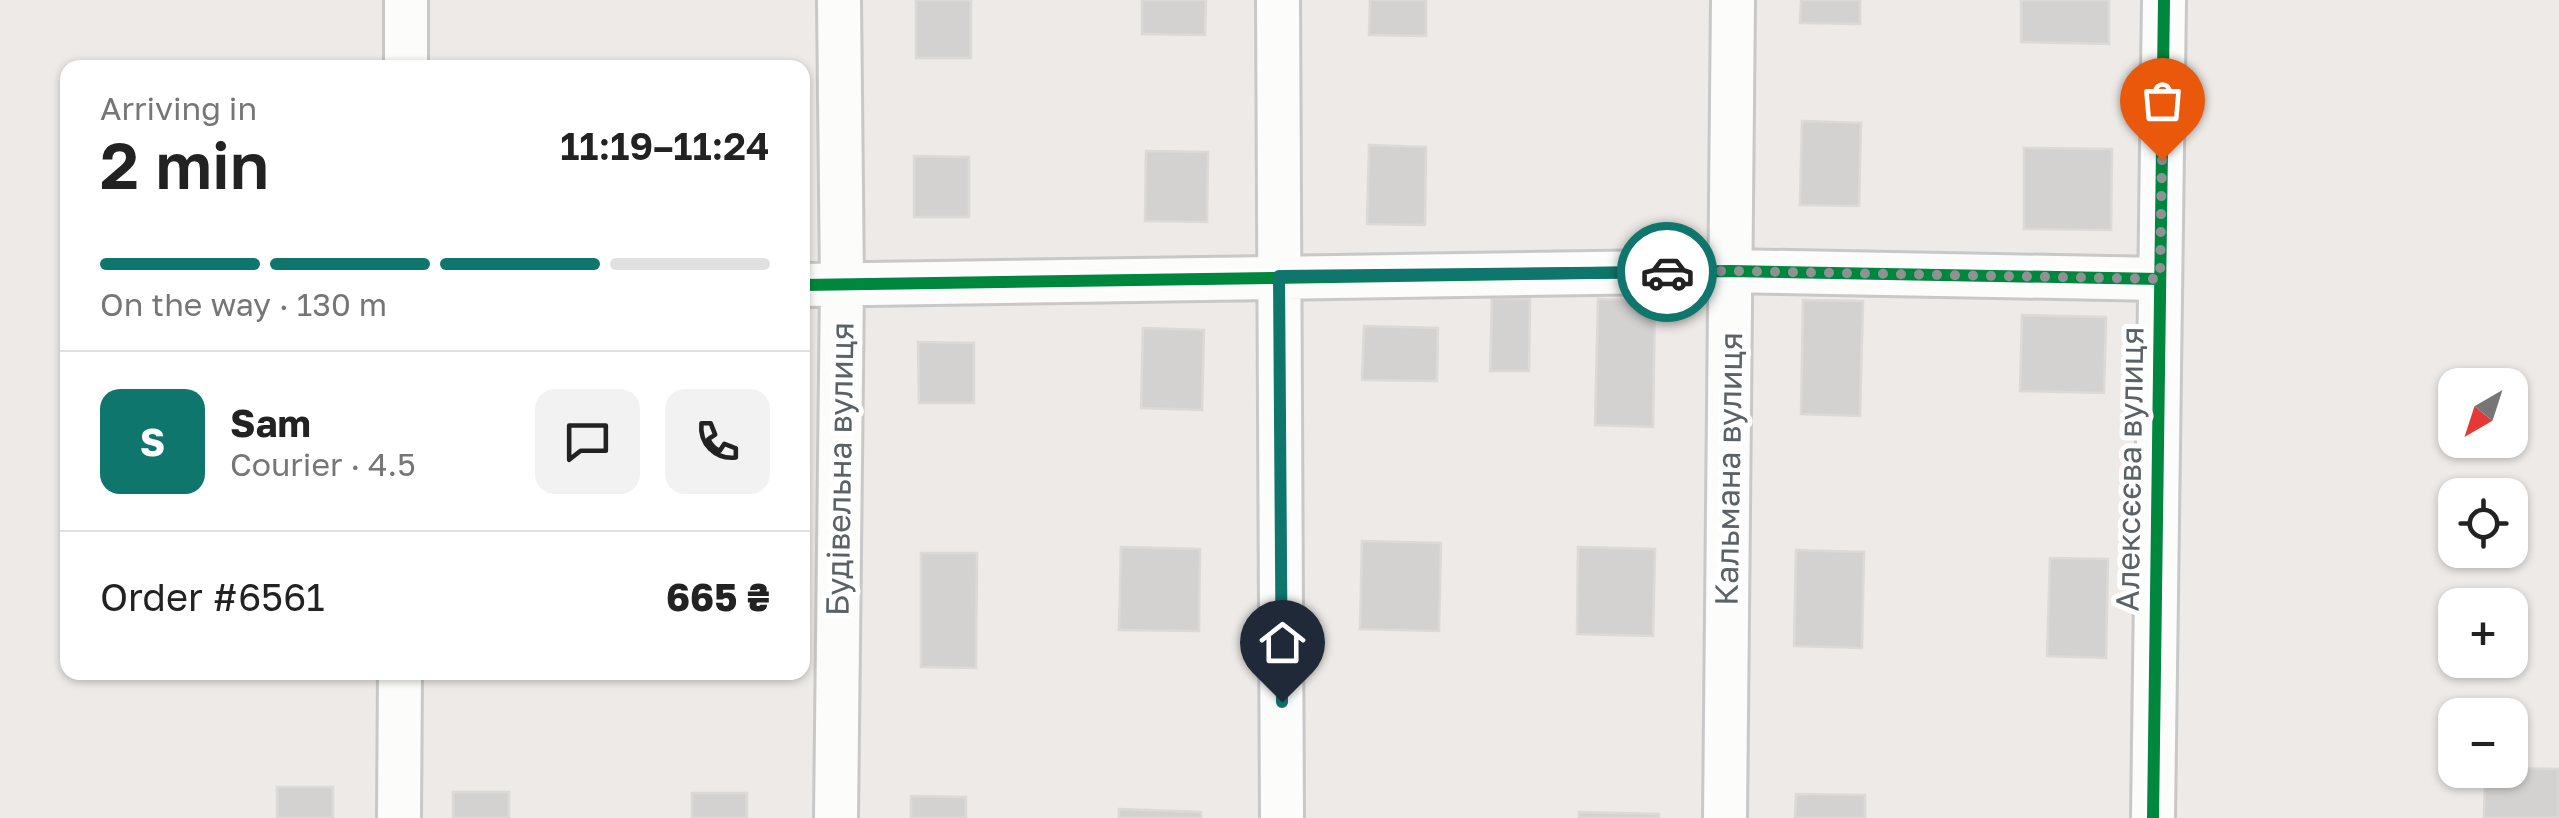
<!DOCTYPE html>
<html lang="en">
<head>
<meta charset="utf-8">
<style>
  :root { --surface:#fff; --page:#f2f2f2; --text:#222; --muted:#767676; --line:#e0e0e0; --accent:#0f766e }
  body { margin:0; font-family:"Golos Text",sans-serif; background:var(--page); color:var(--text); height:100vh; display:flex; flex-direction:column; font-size:38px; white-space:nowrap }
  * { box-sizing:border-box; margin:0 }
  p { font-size:32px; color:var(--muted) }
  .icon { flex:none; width:55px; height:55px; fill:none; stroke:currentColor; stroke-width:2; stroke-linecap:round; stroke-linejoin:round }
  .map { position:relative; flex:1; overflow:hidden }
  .panel { position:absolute; left:60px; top:60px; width:750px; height:620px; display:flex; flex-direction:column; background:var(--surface); border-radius:20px; box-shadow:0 2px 8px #0004 }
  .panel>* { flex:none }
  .needle { width:65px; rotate:219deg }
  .controls { position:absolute; left:2438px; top:368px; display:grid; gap:20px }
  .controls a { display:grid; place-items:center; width:90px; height:90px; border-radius:20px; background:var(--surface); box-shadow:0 2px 8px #0004; font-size:50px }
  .pin { position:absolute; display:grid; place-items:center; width:85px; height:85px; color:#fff; margin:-102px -42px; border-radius:50% 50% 50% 0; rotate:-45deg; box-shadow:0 0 10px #0007 }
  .pin .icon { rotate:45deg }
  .courier { position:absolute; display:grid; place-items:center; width:100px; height:100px; margin:-50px; border:8px solid #0f766e; border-radius:50%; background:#fff; color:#222; box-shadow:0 2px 12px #0007 }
  .overview em { font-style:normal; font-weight:600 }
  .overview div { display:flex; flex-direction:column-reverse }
  .overview { display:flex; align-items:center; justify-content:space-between; height:170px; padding:0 40px }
  h1 { font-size:65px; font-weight:600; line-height:75px }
  .bar { display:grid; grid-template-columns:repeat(4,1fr); gap:15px 10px; align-content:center; height:120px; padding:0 40px }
  .bar i { height:12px; border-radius:8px; background:var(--line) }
  .bar .on { background:var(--accent) }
  .bar p { grid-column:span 4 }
  .line { display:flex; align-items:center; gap:25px; padding:0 40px; border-top:2px solid var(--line) }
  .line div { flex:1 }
  .round { display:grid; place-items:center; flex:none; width:105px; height:105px; border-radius:20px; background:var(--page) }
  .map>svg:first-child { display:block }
  .building { fill:#d4d2d1; stroke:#dcd9d6; stroke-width:2.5 }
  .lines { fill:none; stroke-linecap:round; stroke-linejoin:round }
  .minor-casing { stroke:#c8c8c8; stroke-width:48 }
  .minor { stroke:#fcfcfb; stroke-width:42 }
  .cycleway-casing { stroke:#fff; stroke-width:19 }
  .cycleway { stroke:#00873e; stroke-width:12 }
  .done { stroke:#8e9293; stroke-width:10; stroke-dasharray:0 18 }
  .route { stroke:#0f766e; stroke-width:12 }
  .labels { text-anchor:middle; stroke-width:10; stroke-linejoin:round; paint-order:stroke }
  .street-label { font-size:32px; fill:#5b6266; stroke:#fff }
</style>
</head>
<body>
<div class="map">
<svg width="2559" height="818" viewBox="0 0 2559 818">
  <rect width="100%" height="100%" fill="#edeae7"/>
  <path class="building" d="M 916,0 L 971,0 L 971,58 L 916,58 Z
    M 1142,0 L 1206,0 L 1205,35 L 1142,34 Z
    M 1370,0 L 1426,0 L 1426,36 L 1369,35 Z
    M 1801,0 L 1860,0 L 1860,24 L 1800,23 Z
    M 2021,0 L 2109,0 L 2109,44 L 2021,42 Z
    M 1802,121 L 1861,123 L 1859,206 L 1800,205 Z
    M 1369,145 L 1426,147 L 1425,225 L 1367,224 Z
    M 2024,148 L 2112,149 L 2111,230 L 2024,229 Z
    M 1146,151 L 1208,152 L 1207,222 L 1145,221 Z
    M 914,156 L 969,157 L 969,217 L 914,217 Z
    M 1492,298 L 1530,299 L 1529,371 L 1490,371 Z
    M 1598,299 L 1655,301 L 1653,427 L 1595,425 Z
    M 1803,300 L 1863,301 L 1860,416 L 1801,414 Z
    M 2022,315 L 2106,317 L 2104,393 L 2020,391 Z
    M 1364,326 L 1438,328 L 1437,381 L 1362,380 Z
    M 1143,328 L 1204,330 L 1202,410 L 1141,408 Z
    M 918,342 L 974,343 L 974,403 L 919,403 Z
    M 1362,541 L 1441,543 L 1439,631 L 1360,629 Z
    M 1121,547 L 1200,549 L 1199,631 L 1119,630 Z
    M 1578,547 L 1655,549 L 1653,636 L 1577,634 Z
    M 1796,550 L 1864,552 L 1862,648 L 1794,646 Z
    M 921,553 L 977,553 L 976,668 L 921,667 Z
    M 2050,558 L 2108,559 L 2106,658 L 2047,656 Z
    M 2510,768 L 2559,769 L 2559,818 L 2484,818 L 2485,770 L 2510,770 Z
    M 277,787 L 333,787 L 333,818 L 277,818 Z
    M 453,792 L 509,792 L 509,818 L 453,818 Z
    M 692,793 L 747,793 L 747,818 L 692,818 Z
    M 1796,794 L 1865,795 L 1865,818 L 1795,818 Z
    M 911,796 L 966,797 L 966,818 L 911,818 Z
    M 1119,809 L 1201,812 L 1201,818 L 1119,818 Z
    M 1579,812 L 1659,814 L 1659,818 L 1579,818 Z"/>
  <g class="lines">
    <g class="minor-casing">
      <path id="minor" d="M 1278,0 L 1282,818
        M 406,68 L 406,0
        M 802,285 L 1731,271 L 2160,279
        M 399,818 L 400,672
        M 836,818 L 842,284 L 839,0
        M 1725,818 L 1733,0
        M 2153,818 L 2164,0"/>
    </g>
    <use href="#minor" class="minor"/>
    <g class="cycleway-casing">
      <path id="cycleway" d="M 802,285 L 1731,271 L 2160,279
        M 2153,818 L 2164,0"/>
    </g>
    <use href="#cycleway" class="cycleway"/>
  </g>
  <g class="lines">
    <path class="done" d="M 1667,272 L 1731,271 L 2160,279 L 2162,160"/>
    <path class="route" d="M 1282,702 L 1279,276 L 1667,272"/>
  </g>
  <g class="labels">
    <g class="street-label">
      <text transform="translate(840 469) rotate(-89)" y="11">Будівельна вулиця</text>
      <text transform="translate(1729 469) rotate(-89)" y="11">Кальмана вулиця</text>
      <text transform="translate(2130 469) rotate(-89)" y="11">Алексєєва вулиця</text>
    </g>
  </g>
</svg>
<div class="controls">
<a><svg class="needle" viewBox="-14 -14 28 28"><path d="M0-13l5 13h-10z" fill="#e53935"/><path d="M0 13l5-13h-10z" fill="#767676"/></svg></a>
<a><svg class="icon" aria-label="locate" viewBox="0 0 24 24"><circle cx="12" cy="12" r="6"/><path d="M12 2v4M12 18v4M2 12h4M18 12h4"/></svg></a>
<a>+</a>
<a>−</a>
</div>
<div class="pin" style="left:2162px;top:160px;background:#ea580c"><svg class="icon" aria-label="bag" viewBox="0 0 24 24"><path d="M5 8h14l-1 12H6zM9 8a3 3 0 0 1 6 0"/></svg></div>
<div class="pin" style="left:1282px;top:702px;background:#1f2937"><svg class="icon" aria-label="home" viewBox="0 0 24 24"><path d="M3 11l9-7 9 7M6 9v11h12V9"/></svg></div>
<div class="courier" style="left:1667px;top:272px"><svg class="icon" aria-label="car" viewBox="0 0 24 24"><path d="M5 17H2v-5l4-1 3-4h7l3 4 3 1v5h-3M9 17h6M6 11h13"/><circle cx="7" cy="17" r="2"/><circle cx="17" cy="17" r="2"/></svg></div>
<section class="panel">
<div class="overview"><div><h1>2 min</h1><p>Arriving in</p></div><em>11:19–11:24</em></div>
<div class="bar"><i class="on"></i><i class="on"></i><i class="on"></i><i></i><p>On the way · 130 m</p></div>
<div class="line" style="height:180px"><b class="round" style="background:var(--accent);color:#fff">S</b><div><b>Sam</b><p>Courier · 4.5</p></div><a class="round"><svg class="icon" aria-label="chat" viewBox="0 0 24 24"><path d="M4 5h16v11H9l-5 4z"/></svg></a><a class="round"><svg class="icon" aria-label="phone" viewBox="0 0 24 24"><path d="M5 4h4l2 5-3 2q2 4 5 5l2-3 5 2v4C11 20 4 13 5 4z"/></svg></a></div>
<div class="line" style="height:130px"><div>Order #6561</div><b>665 ₴</b></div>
</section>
</div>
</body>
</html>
